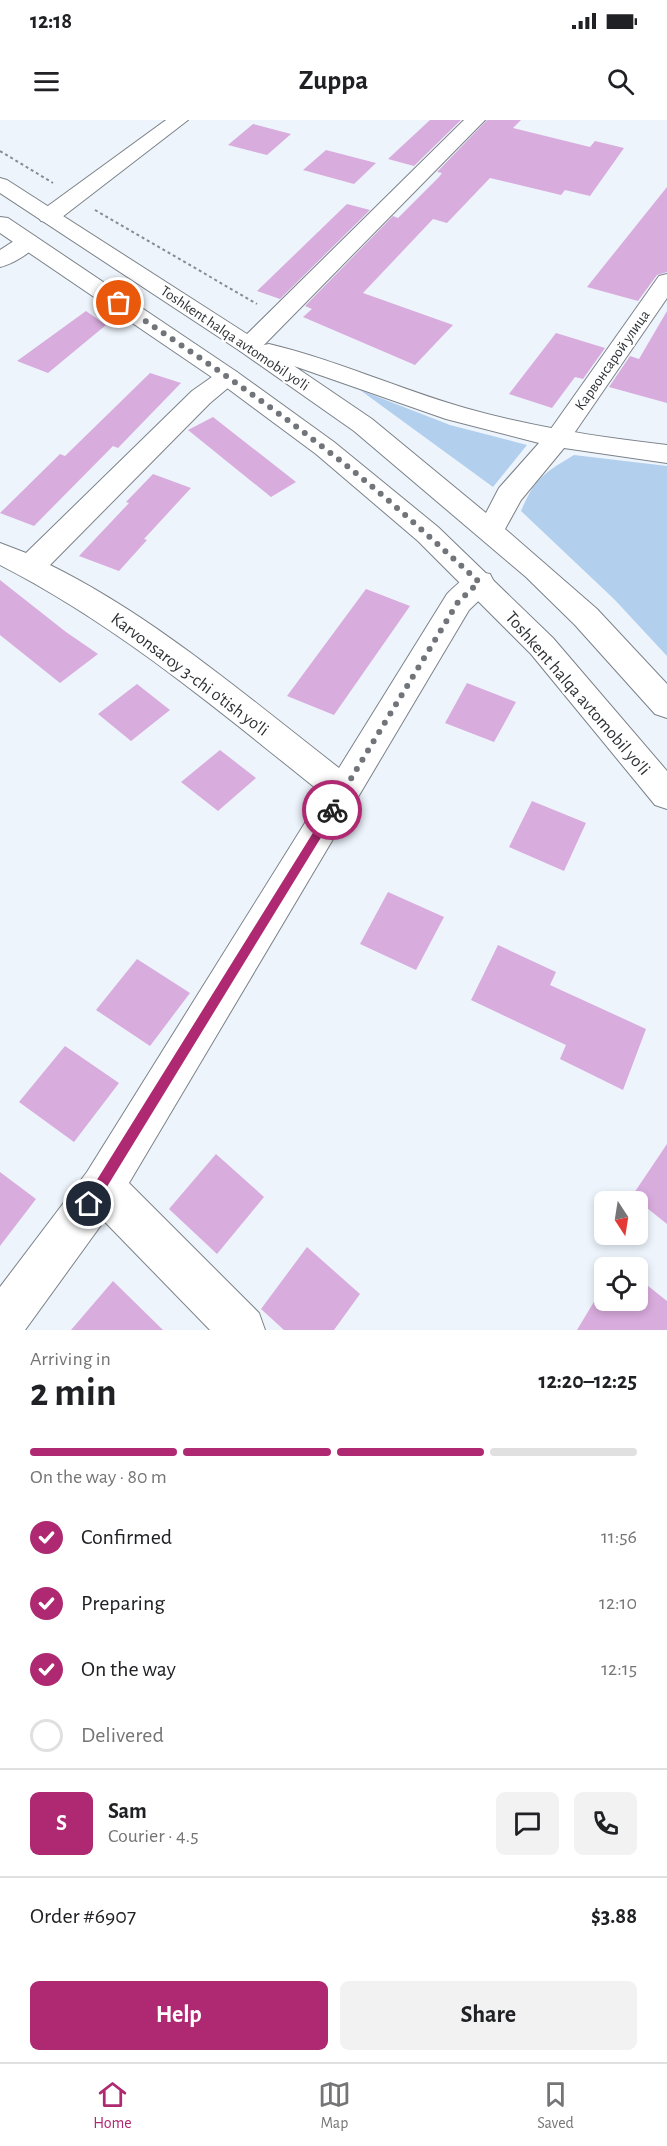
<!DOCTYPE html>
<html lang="en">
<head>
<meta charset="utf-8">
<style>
  :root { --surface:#fff; --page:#f2f2f2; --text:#202124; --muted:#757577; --line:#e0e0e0; --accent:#ae2971 }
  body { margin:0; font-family:"Alegreya Sans",sans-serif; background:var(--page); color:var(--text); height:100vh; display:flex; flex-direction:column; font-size:22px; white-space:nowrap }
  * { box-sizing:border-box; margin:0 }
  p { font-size:20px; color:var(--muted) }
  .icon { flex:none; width:33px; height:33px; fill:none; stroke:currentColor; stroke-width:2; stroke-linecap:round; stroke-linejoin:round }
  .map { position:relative; height:1210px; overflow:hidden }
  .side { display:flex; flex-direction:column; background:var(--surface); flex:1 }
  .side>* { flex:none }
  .needle { width:39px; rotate:168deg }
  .buttons { position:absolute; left:594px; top:1071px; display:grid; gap:12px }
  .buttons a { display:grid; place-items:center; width:54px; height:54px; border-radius:9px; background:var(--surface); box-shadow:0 3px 9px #0003; font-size:30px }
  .pin { position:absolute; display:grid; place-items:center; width:51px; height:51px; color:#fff; margin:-26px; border:3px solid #fff; border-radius:50%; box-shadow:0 2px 6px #0007 }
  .courier { position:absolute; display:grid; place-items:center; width:60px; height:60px; margin:-30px; border:4px solid #ae2971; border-radius:50%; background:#fff; color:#222; box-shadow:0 2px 8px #0007 }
  .head em { font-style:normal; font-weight:700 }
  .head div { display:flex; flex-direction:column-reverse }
  .head { display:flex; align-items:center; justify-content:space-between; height:102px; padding:0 30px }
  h1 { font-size:39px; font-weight:700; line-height:45px }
  .bar { display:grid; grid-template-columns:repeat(4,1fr); gap:9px 6px; align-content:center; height:72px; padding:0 30px }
  .bar i { height:8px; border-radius:4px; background:var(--line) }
  .bar .active { background:var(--accent) }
  .bar p { grid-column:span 4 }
  .line { display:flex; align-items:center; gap:15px; padding:0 30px; border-top:2px solid var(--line) }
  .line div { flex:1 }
  .round { display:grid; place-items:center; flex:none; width:63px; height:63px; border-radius:9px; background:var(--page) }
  ol { padding:0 30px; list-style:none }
  li { display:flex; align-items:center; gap:18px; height:66px }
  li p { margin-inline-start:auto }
  li .icon { padding:6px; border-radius:50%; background:var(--accent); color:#fff; stroke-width:4 }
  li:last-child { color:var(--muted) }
  li i { width:33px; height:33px; border:3px solid var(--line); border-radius:50% }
  .button { display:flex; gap:12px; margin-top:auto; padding:12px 30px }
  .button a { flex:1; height:69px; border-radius:9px; background:var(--accent); color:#fff; font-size:24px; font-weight:700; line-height:69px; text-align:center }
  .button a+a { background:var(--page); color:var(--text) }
  .status { display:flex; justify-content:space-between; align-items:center; height:42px; padding:0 30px; background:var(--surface); direction:ltr }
  .status svg { height:16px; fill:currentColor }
  header { display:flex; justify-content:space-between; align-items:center; height:78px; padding:0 30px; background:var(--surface); font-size:27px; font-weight:700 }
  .dock { display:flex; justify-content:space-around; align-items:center; height:84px; border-top:2px solid var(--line); background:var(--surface); font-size:16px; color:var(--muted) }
  .dock a { display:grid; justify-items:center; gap:3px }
  .dock .active { color:var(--accent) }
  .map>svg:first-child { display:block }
  .green { fill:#b2cfee }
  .building { fill:#d9acde }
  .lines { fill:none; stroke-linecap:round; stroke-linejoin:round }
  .minor-casing { stroke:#7c8289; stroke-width:2 }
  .highway-casing { stroke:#7c8289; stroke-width:2 }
  .path { stroke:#878b91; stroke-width:2; stroke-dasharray:3 3; stroke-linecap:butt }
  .minor { fill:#fff; fill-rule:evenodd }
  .highway { fill:#fff; fill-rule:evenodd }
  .route { fill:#ae2971 }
  .done { stroke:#71757a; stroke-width:6; stroke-dasharray:0 10.8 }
  .labels { text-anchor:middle; stroke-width:4.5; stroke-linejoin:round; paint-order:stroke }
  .far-street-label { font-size:15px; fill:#2e3134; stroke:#fff }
  .street-label { font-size:18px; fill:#2e3134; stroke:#fff }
</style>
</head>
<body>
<div class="status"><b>12:18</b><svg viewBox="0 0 49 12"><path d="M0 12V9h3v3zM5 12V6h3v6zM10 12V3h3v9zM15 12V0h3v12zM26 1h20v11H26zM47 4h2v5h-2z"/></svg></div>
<header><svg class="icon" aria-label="menu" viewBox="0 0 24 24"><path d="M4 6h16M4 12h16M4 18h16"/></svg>Zuppa<svg class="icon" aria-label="search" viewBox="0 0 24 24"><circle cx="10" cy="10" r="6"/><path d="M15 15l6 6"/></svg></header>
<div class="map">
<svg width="667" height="1210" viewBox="0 0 667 1210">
  <rect width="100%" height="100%" fill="#edf4fc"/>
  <path class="green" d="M 360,270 L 450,305 L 527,325 L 493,367 Z
    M 574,335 L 667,346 L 667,536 L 614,479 L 521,391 C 535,358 544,353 574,335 Z"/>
  <path class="building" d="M 430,0 L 461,0 L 414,46 L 388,39 Z
    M 487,0 L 521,0 L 513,8 L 590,27 L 595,21 L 624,28 L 590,76 L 565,70 L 561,75 L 490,58 L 447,103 L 433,99 L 363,173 L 453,205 L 415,245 L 303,197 L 312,189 L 305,186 L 393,96 L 398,98 L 439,57 L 442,53 L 437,52 Z
    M 253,4 L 291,14 L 267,35 L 228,25 Z
    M 326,30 L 376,43 L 354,64 L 303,50 Z
    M 667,67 L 667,152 L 657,155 L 638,181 L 587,167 Z
    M 347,84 L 370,90 L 280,179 L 257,171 Z
    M 86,191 L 106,205 L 48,253 L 17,241 Z
    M 667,191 L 667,283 L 609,267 L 630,236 L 639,239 Z
    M 556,213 L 605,228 L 583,259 L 575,257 L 552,288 L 509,274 Z
    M 150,253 L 181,263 L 118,328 L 113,326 L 34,406 L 0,393 L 60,334 L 65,336 Z
    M 213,297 L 296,362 L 271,377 L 188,310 Z
    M 153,354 L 191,368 L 144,419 L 147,420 L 119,451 L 79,436 L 129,383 L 126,382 Z
    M 0,460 L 66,512 L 98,534 L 60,563 L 0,515 Z
    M 366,469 L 410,486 L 334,595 L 287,576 Z
    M 467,563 L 516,582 L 494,622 L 445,603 Z
    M 137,564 L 170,590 L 131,621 L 98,594 Z
    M 220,630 L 256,658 L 218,691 L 181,662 Z
    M 532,681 L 586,703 L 564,751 L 509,727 Z
    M 388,772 L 444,797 L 416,850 L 360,824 Z
    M 498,825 L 556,852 L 550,865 L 646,909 L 623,970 L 560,939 L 566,925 L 471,880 Z
    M 137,839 L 190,873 L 150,926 L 96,890 Z
    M 65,926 L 119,963 L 74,1022 L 19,982 Z
    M 667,1024 L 667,1104 L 632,1076 Z
    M 216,1034 L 264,1077 L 217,1134 L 169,1089 Z
    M 0,1052 L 36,1079 L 0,1126 Z
    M 307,1127 L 360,1174 L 334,1210 L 284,1210 L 261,1189 Z
    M 638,1158 L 667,1181 L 667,1210 L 577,1210 L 604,1165 L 604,1180 L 638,1180 Z
    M 113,1161 L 163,1210 L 71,1210 Z"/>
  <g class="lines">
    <g class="minor-casing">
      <path id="minor" d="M 166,0 L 188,0 L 57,101 L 49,102 L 41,101 L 38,96 L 41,91 Z
        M 464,0 L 485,0 L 258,231 L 249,233 L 240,231 L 237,226 L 240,221 Z
        M 28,115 L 36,117 L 39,122 C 31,133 13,144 0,147 L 0,130 L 20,117 Z
        M 667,154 L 667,178 L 566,325 L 557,328 L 548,325 L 544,319 L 548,313 L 659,156 Z
        M 228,249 L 237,252 L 241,257 L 210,283 L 50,445 C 155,497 246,576 339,648 L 447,474 C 461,461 470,449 490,454 L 494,462 L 490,470 L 469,490 L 129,1063 L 259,1193 L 265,1210 L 210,1210 L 104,1101 L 25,1210 L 0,1210 L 0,1167 L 87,1052 L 323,674 C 219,591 119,506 0,445 L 0,423 L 26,433 L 192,271 L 219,252 Z"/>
    </g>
    <g class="highway-casing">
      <path id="highway" d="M 0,58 L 7,60 L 264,225 L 269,224 C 336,240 399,269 465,288 C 531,307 599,317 667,325 L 667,343 L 564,328 L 521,380 L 505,409 L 597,489 L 667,564 L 667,598 L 655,594 L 575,505 L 526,457 L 354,311 L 240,231 L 0,73 ZM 294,246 L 446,299 L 539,323 L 499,368 L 486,393 L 372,299 Z
        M 0,97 L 8,98 L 237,252 L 334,322 L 438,407 L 553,518 L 667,651 L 667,689 L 655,685 L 531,534 L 418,421 L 316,334 L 219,262 L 0,113 Z"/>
    </g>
    <path class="path" d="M 0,31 L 53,63
      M 95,90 L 257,184"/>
    <use href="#minor" class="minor"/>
    <use href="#highway" class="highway"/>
  </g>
  <path class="route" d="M 332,685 L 338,690 L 336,693 L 94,1088 L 89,1090 L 85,1088 L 83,1084 L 85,1079 L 329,687 Z"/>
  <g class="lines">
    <path class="done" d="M 119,183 C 188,230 258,276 324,328 C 378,369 429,416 479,462 L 458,482 L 332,690"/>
  </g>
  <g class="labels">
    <g class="far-street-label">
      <text transform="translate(235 218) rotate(34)" y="5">Toshkent halqa avtomobil yo'li</text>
      <text transform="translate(612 240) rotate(-55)" y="5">Карвонсарой улица</text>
    </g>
    <g class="street-label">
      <text transform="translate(190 554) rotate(37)" y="6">Karvonsaroy 3-chi o'tish yo'li</text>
      <text transform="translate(578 573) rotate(49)" y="6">Toshkent halqa avtomobil yo'li</text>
    </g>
  </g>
</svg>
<div class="buttons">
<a><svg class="needle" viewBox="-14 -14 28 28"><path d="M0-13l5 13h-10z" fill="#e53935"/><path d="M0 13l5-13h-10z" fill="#757577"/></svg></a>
<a><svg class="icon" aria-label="locate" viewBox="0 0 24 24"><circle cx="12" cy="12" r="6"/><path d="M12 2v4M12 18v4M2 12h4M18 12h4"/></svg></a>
</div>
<div class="pin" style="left:119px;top:183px;background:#ea580c"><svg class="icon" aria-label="bag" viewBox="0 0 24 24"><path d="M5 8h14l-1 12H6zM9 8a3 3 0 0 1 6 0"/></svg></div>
<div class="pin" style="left:89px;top:1084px;background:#1f2937"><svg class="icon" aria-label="home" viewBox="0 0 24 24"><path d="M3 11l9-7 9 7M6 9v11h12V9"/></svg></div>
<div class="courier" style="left:332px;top:690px"><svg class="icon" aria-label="bike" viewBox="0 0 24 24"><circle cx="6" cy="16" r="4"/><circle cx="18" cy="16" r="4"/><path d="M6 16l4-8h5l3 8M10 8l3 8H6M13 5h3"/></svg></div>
</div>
<section class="side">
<div class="head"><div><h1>2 min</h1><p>Arriving in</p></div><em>12:20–12:25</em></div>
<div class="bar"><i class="active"></i><i class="active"></i><i class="active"></i><i></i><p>On the way · 80 m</p></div>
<ol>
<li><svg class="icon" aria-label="check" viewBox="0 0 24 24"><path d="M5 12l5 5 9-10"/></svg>Confirmed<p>11:56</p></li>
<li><svg class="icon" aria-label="check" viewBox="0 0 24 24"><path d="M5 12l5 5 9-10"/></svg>Preparing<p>12:10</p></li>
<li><svg class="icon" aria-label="check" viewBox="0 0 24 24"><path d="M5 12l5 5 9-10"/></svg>On the way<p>12:15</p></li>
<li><i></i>Delivered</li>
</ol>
<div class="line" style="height:108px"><b class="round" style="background:var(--accent);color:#fff">S</b><div><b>Sam</b><p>Courier · 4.5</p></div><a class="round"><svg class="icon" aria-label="chat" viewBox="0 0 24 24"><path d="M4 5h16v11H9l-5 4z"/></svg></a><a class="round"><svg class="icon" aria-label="phone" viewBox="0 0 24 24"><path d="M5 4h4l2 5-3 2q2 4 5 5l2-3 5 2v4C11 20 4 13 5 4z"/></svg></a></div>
<div class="line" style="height:78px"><div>Order #6907</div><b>$3.88</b></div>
<div class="button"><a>Help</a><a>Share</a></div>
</section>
<nav class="dock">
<a class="active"><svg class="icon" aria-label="home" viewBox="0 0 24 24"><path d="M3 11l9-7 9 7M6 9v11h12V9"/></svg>Home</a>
<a><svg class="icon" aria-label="map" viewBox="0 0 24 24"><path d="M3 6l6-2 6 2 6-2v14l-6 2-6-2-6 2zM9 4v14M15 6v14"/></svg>Map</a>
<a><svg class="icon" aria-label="saved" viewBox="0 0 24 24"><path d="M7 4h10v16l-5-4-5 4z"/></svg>Saved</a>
</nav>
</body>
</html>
